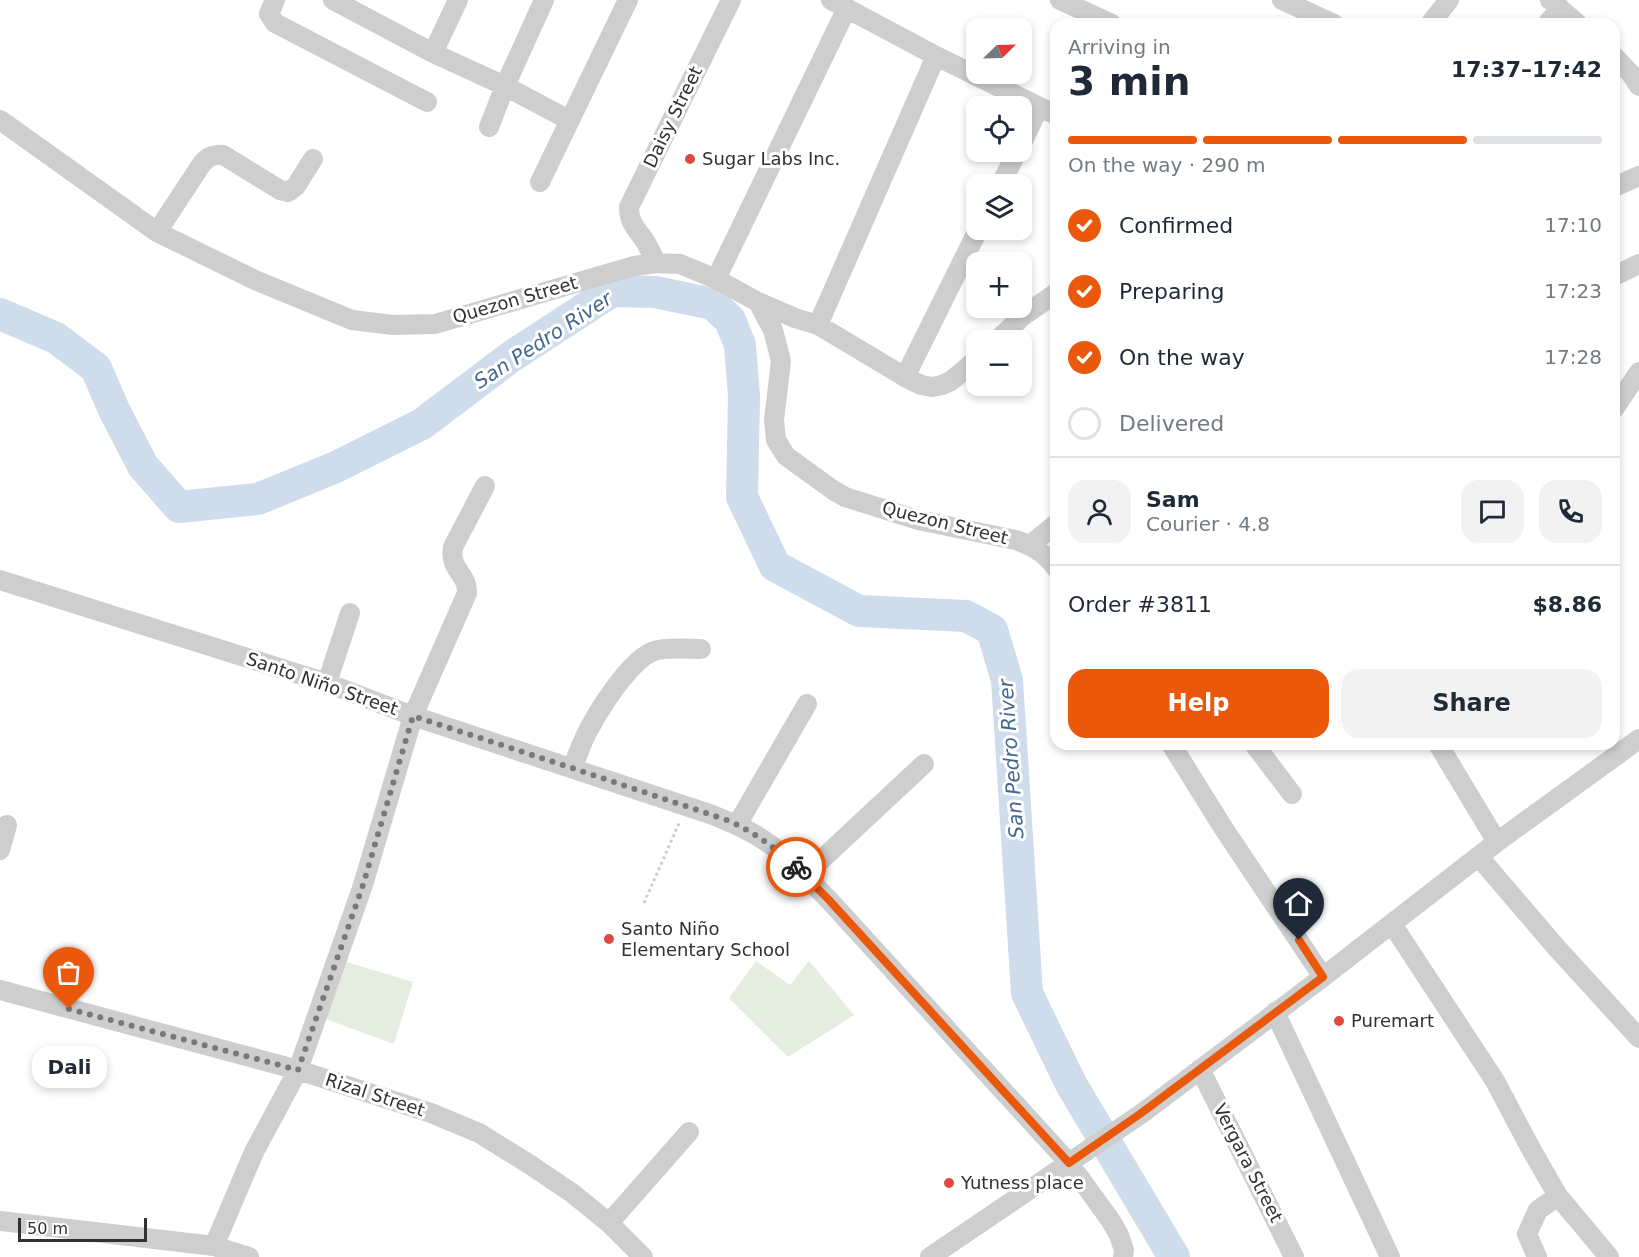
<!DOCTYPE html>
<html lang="en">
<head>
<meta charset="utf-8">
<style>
  :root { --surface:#fff; --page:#f2f2f3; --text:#1f2937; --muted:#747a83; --line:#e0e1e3; --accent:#ea580c }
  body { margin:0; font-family:"DejaVu Sans",sans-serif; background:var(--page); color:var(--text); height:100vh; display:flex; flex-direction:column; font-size:22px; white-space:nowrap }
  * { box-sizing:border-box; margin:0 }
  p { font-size:20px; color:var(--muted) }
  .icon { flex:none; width:33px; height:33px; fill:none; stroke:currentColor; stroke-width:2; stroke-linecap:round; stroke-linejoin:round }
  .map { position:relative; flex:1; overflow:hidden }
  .side { position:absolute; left:1050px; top:18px; width:570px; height:732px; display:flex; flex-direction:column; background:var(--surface); border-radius:18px; box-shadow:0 3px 9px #0003 }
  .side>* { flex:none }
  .needle { width:39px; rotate:67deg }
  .fabs { position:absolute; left:966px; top:18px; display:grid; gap:12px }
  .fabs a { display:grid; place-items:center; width:66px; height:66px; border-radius:12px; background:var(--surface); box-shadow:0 3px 9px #0003; font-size:30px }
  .scale { position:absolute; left:18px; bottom:15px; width:129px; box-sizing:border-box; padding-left:6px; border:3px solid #313131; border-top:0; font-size:16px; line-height:21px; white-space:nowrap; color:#313131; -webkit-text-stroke:4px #fff; paint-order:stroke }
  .pin { position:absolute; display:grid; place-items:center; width:51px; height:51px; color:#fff; margin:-62px -26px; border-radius:50% 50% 50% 0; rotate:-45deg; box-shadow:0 0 6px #0007 }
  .pin .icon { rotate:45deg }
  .courier { position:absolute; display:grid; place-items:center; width:60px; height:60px; margin:-30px; border:4px solid #ea580c; border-radius:50%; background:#fff; color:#222; box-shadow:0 2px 8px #0007 }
  .bubble { position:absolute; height:42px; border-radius:18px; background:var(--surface); box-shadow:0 3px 9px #0003; font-size:20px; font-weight:700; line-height:42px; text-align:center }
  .summary em { font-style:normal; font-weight:700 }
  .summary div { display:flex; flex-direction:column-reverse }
  .summary { display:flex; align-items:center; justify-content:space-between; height:102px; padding:0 18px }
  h1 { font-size:39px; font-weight:700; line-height:45px }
  .bar { display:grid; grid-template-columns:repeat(4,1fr); gap:9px 6px; align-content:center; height:72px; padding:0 18px }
  .bar i { height:8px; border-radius:4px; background:var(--line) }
  .bar .active { background:var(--accent) }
  .bar p { grid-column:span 4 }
  .line { display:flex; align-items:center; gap:15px; padding:0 18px; border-top:2px solid var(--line) }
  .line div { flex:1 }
  .round { display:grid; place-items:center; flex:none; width:63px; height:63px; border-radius:18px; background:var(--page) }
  ol { padding:0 18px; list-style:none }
  li { display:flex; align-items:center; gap:18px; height:66px }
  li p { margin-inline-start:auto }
  li .icon { padding:6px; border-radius:50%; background:var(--accent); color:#fff; stroke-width:4 }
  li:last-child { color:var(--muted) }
  li i { width:33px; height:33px; border:3px solid var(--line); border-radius:50% }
  .cta { display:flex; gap:12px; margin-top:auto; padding:12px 18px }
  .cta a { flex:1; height:69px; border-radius:18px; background:var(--accent); color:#fff; font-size:24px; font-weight:700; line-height:69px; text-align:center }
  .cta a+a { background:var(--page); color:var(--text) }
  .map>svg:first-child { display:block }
  .green { fill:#e5ede0 }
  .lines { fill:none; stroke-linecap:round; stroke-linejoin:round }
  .river { stroke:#cedceb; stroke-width:32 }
  .path { stroke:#cecece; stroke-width:3; stroke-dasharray:3 3; stroke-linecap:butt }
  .minor { stroke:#cecece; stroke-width:20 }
  .done { stroke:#797979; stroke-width:6; stroke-dasharray:0 10.8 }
  .route { stroke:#ea580c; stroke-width:8 }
  .poi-dot { fill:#db4a40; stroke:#fff; stroke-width:2 }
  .labels { text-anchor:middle; stroke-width:6; stroke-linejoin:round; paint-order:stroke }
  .street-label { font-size:18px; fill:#313131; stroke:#fff }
  .poi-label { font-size:18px; fill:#313131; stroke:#fff; text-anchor:start }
  .water-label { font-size:20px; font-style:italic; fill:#43678f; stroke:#fff }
</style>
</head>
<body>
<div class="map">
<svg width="1639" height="1257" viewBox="0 0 1639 1257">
  <rect width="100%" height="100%" fill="#fff"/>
  <path class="green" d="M 340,960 L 413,982 L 394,1044 L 320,1017 Z
    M 756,961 L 790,985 L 809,961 L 854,1015 L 788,1057 L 729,998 Z"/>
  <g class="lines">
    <path class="river" d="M 0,314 L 56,338 L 96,368 L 114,410 L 143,466 L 179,507 L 258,499 L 336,467 L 422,424 L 512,356 L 612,291 L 655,292 L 713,304 L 730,320 L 740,345 L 744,396 L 742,497 L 775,566 L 859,611 L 966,616 L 992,630 L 1007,680 L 1027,993 L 1071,1084 L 1174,1257"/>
    <path class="path" d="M 644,903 L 680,821"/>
    <path class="minor" d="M 275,0 L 269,14 L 275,23 L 427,102
      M 333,0 L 433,53 L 505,86 L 569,120
      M 831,0 L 936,56 L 1056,115
      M 1060,0 L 1112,24
      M 1282,0 L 1334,24
      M 1550,0 L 1578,24
      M 1430,24 L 1449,0
      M 1547,24 L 1560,8
      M 433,53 L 458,0
      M 1614,56 L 1631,74 L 1639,86
      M 0,120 L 157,232 L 255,280 L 352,320 L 393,325 L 435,324 L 634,266 L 656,263 L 680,264 L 716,279 L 758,302 L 773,330 L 781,361 L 774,420 L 776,440 L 786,456 L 833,490 L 845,497 L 918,520 L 1016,540 C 1033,546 1045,553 1056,568
      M 489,127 L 505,86 L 544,0
      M 1022,143 L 1039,107
      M 540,182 L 628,0
      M 1001,184 L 1017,152
      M 1614,187 L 1639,176
      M 157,232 L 201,165 C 207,157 213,154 223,155 L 280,190 L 288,192 L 296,186 L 313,159
      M 656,263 C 653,255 649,248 645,241 C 636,228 629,223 629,207 L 731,0
      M 1614,276 L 1639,264
      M 716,279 L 847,8
      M 758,302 L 795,318 L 818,325 L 905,377 L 921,385 L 932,387 L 942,385 L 951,381 L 976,360
      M 818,325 L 936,56
      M 997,340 L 1023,316 L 1056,293
      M 905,377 L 978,230
      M 1614,409 L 1639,372
      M 1030,545 L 1056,524
      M 0,580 L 327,683 L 413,716 L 710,814 C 730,822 750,830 768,843 C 791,859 810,881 829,900 L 1069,1163 L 1111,1221 L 1119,1235 L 1124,1250 L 1123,1257
      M 327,683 L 350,613
      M 1171,744 L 1224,829 L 1323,977
      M 1254,744 L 1292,794
      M 1438,744 L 1497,842
      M 572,768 C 578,755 582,741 589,729 C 600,708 631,659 654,651 C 666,647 688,649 701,649
      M 737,825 L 807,704
      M 0,850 L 7,825
      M 1479,857 L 1555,946 L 1639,1038
      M 805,875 L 924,764
      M 1392,924 L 1495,1081 L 1531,1149 L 1558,1196 L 1609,1257
      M 0,990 L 298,1070 L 431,1113 L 479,1133 L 529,1164 L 572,1193 L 609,1223 L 643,1257
      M 1275,1012 L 1390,1257
      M 1200,1069 L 1294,1257
      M 0,1221 L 214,1246 L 249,1257
      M 609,1223 L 689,1132
      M 214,1246 L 254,1152 L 298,1070 L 363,885 L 413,716 L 467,593 C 468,573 449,571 453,547 L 485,486
      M 930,1257 L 1141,1114 L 1323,977 L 1497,842 L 1639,739
      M 1537,1257 L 1527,1234 L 1538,1210 L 1558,1196"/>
  </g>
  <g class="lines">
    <path class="done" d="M 69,1009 L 298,1070 L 363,885 L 413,716 L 572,768 L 724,819 C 753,831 773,846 796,867"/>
    <path class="route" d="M 796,867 L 829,900 L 1069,1163 L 1140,1114 L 1323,977 L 1299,940"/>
  </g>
  <g class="poi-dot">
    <circle cx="690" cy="159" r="6"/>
    <circle cx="609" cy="939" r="6"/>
    <circle cx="1339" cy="1021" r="6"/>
    <circle cx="949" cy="1183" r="6"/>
  </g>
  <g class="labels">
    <g class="street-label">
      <text transform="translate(673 117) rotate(-64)" y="6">Daisy Street</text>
      <text transform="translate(515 300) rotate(-16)" y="6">Quezon Street</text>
      <text transform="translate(945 523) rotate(14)" y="6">Quezon Street</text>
      <text transform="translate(322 684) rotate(19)" y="6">Santo Niño Street</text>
      <text transform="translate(375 1095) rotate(18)" y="6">Rizal Street</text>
      <text transform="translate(1248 1163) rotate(63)" y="6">Vergara Street</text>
    </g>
    <g class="poi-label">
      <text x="702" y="165">Sugar Labs Inc.</text>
      <text x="621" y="935">Santo Niño<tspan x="621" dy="21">Elementary School</tspan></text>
      <text x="1351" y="1027">Puremart</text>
      <text x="961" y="1189">Yutness place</text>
    </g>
    <g class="water-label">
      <text transform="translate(543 340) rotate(-33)" y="7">San Pedro River</text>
      <text transform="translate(1011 759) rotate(-94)" y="7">San Pedro River</text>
    </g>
  </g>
</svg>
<div class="fabs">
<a><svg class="needle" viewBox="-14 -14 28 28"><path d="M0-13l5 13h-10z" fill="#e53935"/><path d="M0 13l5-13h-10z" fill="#747a83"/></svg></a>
<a><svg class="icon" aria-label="locate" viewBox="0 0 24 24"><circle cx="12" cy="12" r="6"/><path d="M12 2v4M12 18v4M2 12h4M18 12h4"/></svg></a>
<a><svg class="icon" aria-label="layers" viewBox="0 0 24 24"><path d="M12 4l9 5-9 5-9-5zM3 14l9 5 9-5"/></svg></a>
<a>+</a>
<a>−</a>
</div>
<div class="scale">50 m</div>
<div class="pin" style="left:69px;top:1009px;background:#ea580c"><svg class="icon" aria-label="bag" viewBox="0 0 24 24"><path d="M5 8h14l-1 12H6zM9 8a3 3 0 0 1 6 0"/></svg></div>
<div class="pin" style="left:1299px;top:940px;background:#1f2937"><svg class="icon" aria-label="home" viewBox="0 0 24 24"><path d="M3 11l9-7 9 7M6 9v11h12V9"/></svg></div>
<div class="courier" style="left:796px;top:867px"><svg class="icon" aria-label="bike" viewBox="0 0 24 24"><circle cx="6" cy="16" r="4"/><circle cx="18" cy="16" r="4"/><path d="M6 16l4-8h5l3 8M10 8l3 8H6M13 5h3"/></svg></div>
<div class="bubble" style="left:32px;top:1046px;width:75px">Dali</div>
<section class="side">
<div class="summary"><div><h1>3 min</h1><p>Arriving in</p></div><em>17:37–17:42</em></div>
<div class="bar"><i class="active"></i><i class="active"></i><i class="active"></i><i></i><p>On the way · 290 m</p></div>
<ol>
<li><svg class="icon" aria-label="check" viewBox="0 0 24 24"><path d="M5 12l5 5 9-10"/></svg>Confirmed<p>17:10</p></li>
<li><svg class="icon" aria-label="check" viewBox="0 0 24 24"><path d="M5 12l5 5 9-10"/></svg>Preparing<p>17:23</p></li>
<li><svg class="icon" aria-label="check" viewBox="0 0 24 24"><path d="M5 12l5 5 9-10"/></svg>On the way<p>17:28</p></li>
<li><i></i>Delivered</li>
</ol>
<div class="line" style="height:108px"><a class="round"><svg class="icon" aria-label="person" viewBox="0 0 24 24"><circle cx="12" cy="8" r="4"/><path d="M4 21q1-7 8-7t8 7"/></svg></a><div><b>Sam</b><p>Courier · 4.8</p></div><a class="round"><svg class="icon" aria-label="chat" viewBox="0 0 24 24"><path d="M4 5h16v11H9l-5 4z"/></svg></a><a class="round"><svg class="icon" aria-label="phone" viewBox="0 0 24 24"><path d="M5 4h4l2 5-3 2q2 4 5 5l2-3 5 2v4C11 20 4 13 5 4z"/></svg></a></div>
<div class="line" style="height:78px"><div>Order #3811</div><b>$8.86</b></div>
<div class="cta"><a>Help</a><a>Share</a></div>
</section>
</div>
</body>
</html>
